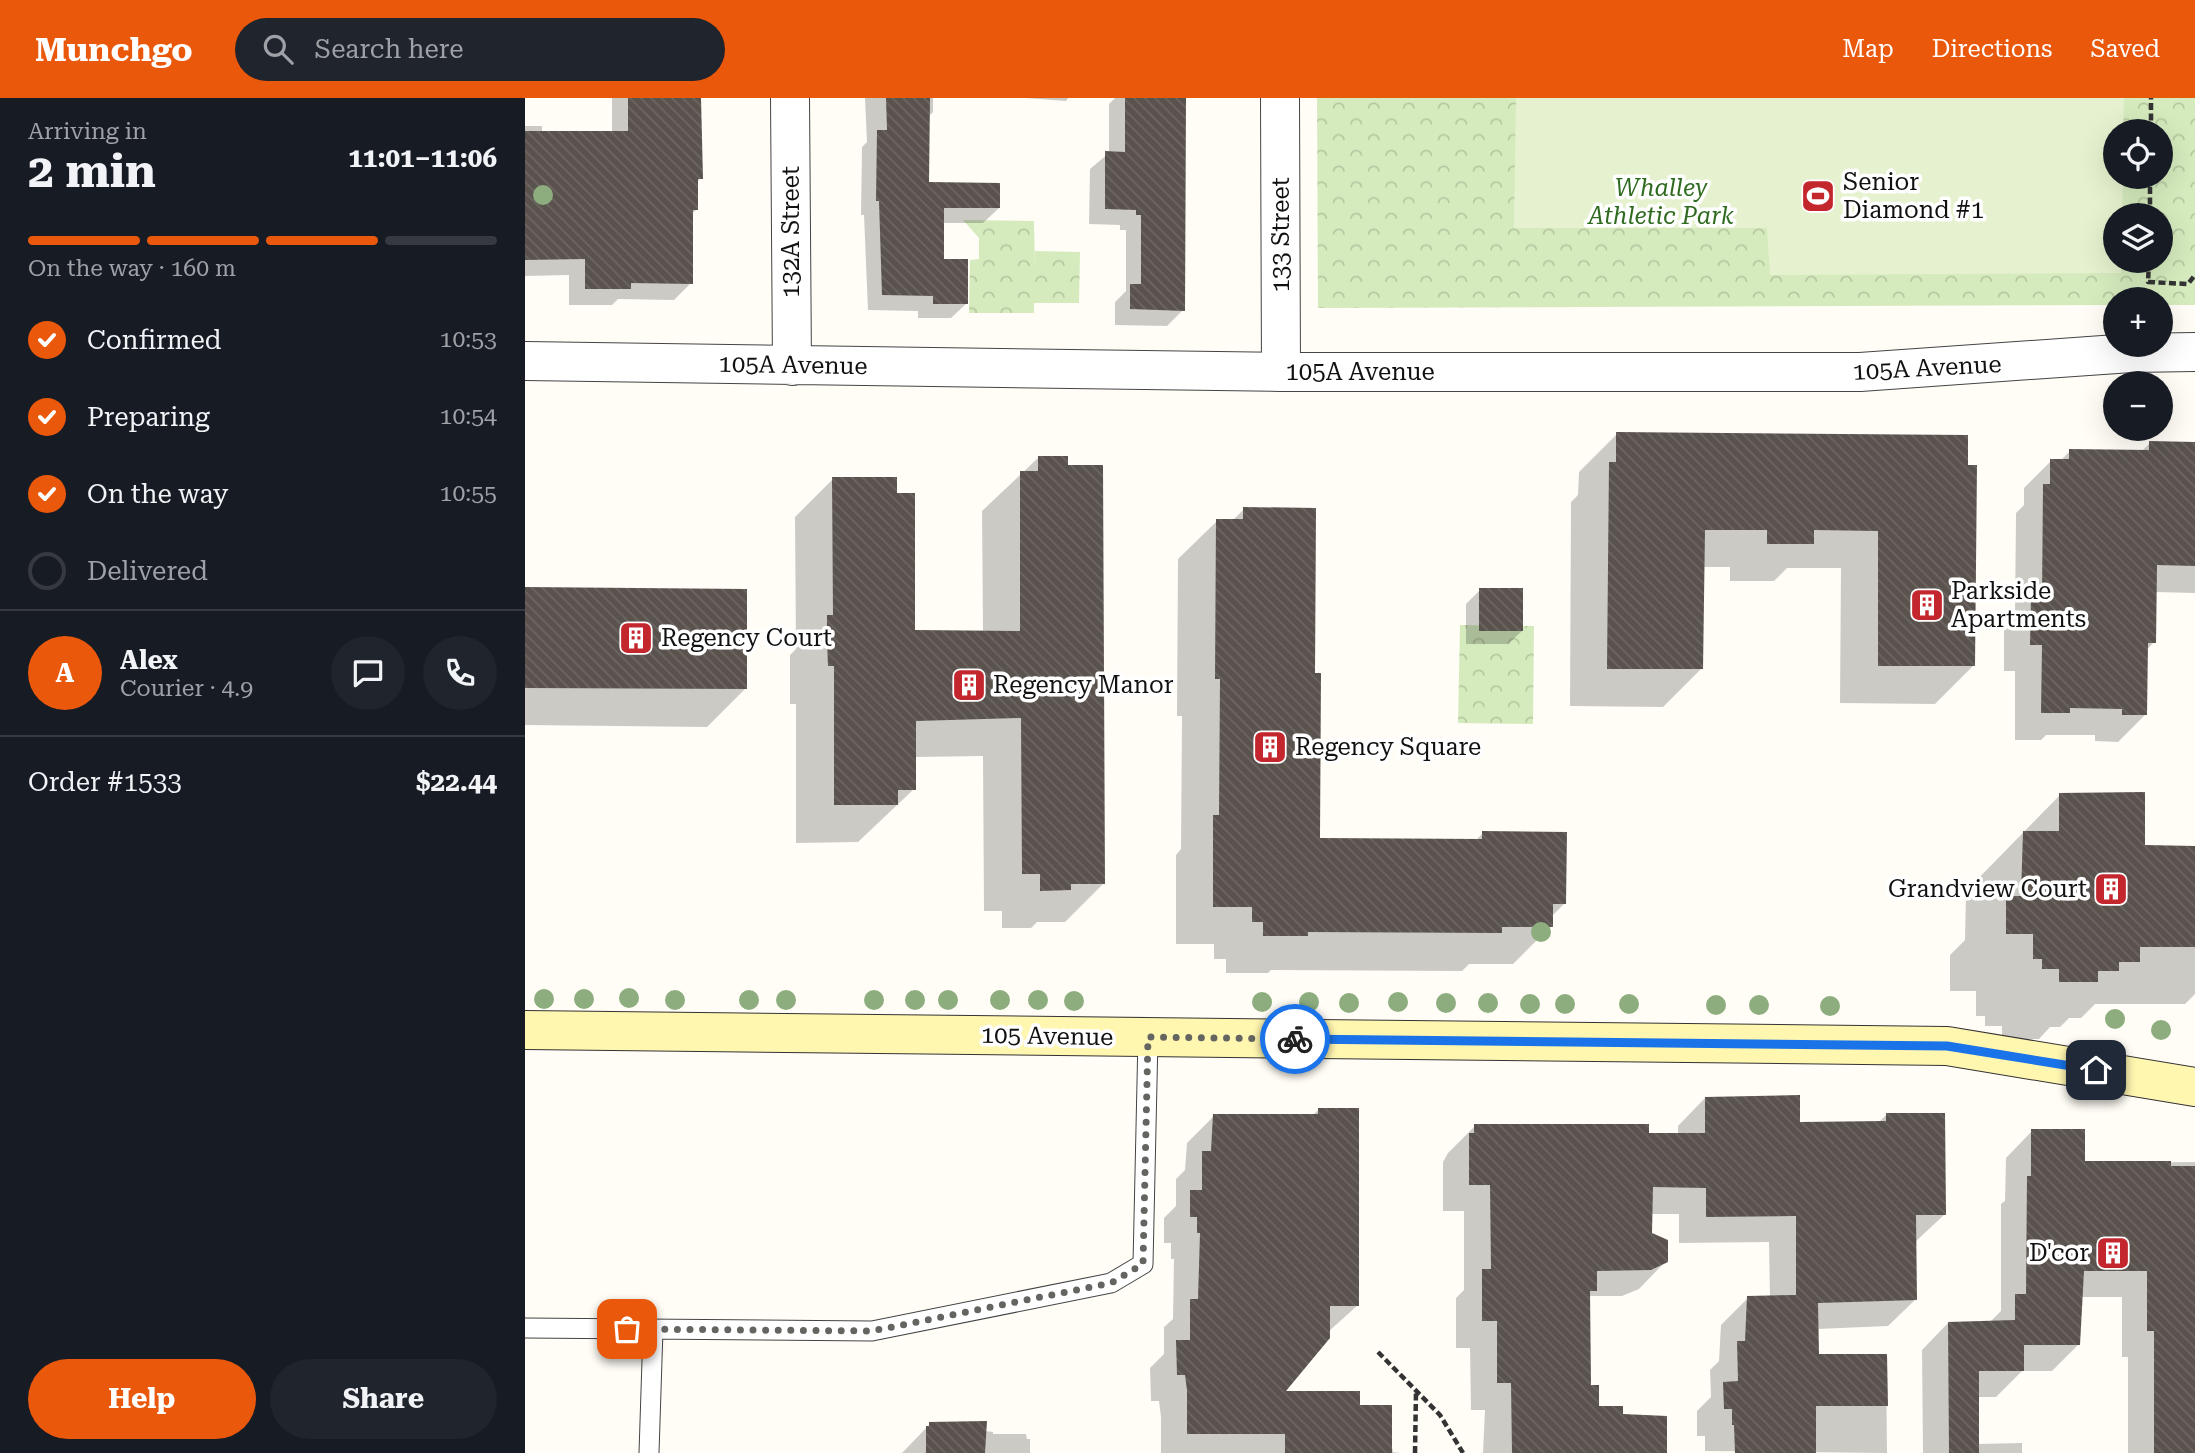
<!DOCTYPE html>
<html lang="en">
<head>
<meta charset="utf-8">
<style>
  :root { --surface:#171b24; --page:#20242c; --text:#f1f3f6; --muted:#9ea1a6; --line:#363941; --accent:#ea580c }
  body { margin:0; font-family:"Roboto Serif",serif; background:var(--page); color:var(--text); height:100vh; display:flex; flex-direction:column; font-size:26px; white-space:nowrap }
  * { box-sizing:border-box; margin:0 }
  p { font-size:23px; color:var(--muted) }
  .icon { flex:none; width:38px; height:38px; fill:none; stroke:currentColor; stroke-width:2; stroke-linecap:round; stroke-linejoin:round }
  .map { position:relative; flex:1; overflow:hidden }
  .details { display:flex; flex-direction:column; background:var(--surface); width:525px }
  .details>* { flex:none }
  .fabs { position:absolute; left:1578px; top:21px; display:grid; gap:14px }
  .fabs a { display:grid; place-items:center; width:70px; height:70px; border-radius:50%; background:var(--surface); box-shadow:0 7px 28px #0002; font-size:35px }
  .pin { position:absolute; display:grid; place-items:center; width:60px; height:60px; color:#fff; margin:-30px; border-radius:14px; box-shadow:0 4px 10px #0006 }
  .courier { position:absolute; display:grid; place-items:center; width:70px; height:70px; margin:-35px; border:5px solid #1a73e8; border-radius:50%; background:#fff; color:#222; box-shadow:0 2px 9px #0007 }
  .headline em { font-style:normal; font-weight:700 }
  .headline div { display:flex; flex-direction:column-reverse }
  .headline { display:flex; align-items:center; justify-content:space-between; height:119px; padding:0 28px }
  h1 { font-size:46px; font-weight:700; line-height:52px }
  .bar { display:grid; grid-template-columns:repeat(4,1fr); gap:10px 7px; align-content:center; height:84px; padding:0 28px }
  .bar i { height:9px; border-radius:5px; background:var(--line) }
  .bar .selected { background:var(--accent) }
  .bar p { grid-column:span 4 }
  .line { display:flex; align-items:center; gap:18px; padding:0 28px; border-top:2px solid var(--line) }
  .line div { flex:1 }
  .round { display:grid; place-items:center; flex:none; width:74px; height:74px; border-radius:37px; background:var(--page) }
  ol { padding:0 28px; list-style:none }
  li { display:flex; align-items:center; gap:21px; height:77px }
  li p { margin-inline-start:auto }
  li .icon { padding:7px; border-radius:50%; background:var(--accent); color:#fff; stroke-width:4 }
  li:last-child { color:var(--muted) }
  li i { width:38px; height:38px; border:4px solid var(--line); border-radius:50% }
  .primary-button { display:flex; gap:14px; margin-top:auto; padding:14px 28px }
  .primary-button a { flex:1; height:80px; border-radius:42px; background:var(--accent); color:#fff; font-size:28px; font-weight:700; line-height:80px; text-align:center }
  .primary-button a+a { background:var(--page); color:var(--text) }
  header { display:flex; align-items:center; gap:42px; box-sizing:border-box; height:98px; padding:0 35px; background:var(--accent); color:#fff }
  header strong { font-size:33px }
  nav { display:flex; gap:38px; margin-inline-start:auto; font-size:24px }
  .search { width:490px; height:63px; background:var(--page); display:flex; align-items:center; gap:18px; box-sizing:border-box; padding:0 24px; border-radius:38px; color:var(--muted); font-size:26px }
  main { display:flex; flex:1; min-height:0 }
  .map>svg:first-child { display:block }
  .park { fill:url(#park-crowns); fill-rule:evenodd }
  .pitch { fill:#e6f2cf }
  .shadow { fill:#0003 }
  .building { fill:url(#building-back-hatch) }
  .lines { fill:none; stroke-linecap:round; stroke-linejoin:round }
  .lane-casing { stroke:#444; stroke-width:21 }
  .street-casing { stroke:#444; stroke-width:40 }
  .secondary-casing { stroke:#333; stroke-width:40 }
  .path { stroke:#333; stroke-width:4.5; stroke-dasharray:7 3.5; stroke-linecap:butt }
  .lane { stroke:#fff; stroke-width:19 }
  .street { stroke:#fff; stroke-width:38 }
  .secondary { stroke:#fff6b0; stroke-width:38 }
  .tree { fill:#8dad7f }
  .done { stroke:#646461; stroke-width:7; stroke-dasharray:0 12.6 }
  .route { stroke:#1a73e8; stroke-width:9 }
  .labels { text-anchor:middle; stroke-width:7; stroke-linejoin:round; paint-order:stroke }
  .poi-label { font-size:24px; fill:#111; stroke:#fff; text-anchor:start }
  .park-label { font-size:24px; font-style:italic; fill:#2f6b1f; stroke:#fff }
  .street-label { font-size:24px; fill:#111; stroke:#fff }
</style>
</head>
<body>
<header>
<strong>Munchgo</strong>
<div class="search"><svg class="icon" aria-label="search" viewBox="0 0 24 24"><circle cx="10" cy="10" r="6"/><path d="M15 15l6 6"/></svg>Search here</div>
<nav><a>Map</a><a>Directions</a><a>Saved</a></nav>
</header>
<main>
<section class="details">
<div class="headline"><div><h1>2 min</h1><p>Arriving in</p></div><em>11:01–11:06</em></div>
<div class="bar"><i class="selected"></i><i class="selected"></i><i class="selected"></i><i></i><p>On the way · 160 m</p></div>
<ol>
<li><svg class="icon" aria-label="check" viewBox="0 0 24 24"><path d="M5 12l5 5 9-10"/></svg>Confirmed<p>10:53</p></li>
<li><svg class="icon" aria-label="check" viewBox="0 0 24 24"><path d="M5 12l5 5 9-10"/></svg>Preparing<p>10:54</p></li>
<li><svg class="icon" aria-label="check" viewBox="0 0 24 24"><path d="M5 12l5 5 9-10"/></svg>On the way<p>10:55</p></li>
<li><i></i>Delivered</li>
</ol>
<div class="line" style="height:126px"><b class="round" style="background:var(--accent);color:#fff">A</b><div><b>Alex</b><p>Courier · 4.9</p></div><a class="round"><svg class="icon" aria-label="chat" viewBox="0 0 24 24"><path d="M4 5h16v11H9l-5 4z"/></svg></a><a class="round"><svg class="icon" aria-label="phone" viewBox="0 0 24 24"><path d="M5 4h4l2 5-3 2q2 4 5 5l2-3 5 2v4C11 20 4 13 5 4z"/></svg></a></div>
<div class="line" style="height:91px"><div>Order #1533</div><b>$22.44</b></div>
<div class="primary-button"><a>Help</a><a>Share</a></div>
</section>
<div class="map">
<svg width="1670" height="1355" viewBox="0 0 1670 1355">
  <defs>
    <pattern id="park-crowns" width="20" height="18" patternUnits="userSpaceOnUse" patternTransform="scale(1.75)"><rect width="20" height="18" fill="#d5ebbd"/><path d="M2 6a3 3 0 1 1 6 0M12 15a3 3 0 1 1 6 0" fill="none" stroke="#b6c8a1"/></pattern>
    <pattern id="building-back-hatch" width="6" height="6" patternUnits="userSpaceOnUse" patternTransform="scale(1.75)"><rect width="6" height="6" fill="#5a524d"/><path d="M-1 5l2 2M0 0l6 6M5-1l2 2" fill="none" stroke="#6d6662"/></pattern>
  </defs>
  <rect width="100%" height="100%" fill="#fffdf5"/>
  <path class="park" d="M 792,0 L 1670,0 L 1670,207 L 1636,207 L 1636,201 L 1591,201 L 1591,207 L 793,210 ZM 1591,33 L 1636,33 L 1636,79 L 1591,79 ZM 1591,117 L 1636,117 L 1636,163 L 1591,163 Z
    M 438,122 L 509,123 L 510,170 L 510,153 L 555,154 L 554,205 L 509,205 L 509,215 L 444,215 L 445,162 L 454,161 L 454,140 Z
    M 935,527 L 1009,528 L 1008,626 L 933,625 Z"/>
  <path class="pitch" d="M 991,0 L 1599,0 L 1598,33 L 1591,33 L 1591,79 L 1598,79 L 1597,117 L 1591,117 L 1591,163 L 1596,163 L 1596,175 L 1245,177 L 1242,130 L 989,130 Z"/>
  <path class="shadow" d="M 87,0 L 173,0 L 176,80 L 171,85 L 172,111 L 166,117 L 166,185 L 149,202 L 93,201 L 87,207 L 44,207 L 44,177 L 0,178 L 0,28 L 17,28 L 17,35 L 87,35 Z
    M 340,0 L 408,0 L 408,14 L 403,19 L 402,86 L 474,110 L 458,125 L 417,125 L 418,162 L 442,205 L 426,220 L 393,220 L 393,213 L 343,212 L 339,117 L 336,117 L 337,49 L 342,44 Z
    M 501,0 L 543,0 L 541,3 Z
    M 590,0 L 659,0 L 658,212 L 642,228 L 590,227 L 590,204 L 601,193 L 601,132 L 595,132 L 595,127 L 564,126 L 565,71 L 584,55 L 584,6 Z
    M 1092,336 L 1441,338 L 1448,568 L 1410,606 L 1315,605 L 1316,470 L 1262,470 L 1249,483 L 1205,483 L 1205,469 L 1177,469 L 1177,570 L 1138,609 L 1045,608 L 1046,404 L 1053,397 L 1054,374 Z
    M 1625,345 L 1670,346 L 1670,495 L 1630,494 L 1629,544 L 1621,553 L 1620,617 L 1593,644 L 1570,643 L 1570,637 L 1521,637 L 1516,642 L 1490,642 L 1490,573 L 1479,573 L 1479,529 L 1490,518 L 1491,415 L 1499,407 L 1499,390 L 1526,363 L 1535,363 L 1545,353 L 1617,353 Z
    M 513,360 L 578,786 L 540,824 L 512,824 L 506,830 L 477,830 L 477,813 L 459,813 L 458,658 L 389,659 L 389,691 L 333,744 L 271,745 L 271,606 L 265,606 L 265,557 L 271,551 L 270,419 L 308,381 L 389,534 L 458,534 L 457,413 Z
    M 719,411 L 788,577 L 793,742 L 950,743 L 958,735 L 1040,805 L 1026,819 L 1026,828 L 988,866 L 944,866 L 937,873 L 746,872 L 743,875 L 701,875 L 701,861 L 689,861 L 689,846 L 651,846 L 651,757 L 656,751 L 657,618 L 652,618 L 653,461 L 692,423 L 707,423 Z
    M 0,491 L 220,591 L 182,629 L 0,627 Z
    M 955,492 L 997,533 L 983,546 L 941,546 L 941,506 Z
    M 1535,697 L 1618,749 L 1670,749 L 1670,896 L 1660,906 L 1570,906 L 1556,920 L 1544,920 L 1535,929 L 1525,929 L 1514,941 L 1477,941 L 1477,928 L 1460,928 L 1460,918 L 1451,918 L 1451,893 L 1425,893 L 1425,857 L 1440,842 L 1441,793 Z
    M 1180,1000 L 1273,1026 L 1353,1025 L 1361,1017 L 1419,1117 L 1390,1144 L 1391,1201 L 1363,1228 L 1292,1231 L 1292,1258 L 1361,1258 L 1362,1355 L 1180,1353 L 1180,1338 L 1172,1338 L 1172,1313 L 1186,1299 L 1185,1272 L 1194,1263 L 1196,1227 L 1223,1200 L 1245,1199 L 1244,1144 L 1154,1145 L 1154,1116 L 1126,1116 L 1125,1136 L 1141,1163 L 1114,1191 L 1097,1198 L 1063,1198 L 1064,1288 L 1072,1310 L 1096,1318 L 1140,1355 L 958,1355 L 960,1312 L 946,1312 L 945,1250 L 931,1250 L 931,1200 L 939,1192 L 939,1113 L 918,1113 L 918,1064 L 923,1055 L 950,1028 L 1153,1037 L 1153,1028 Z
    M 794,1011 L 833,1207 L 803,1234 L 758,1295 L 833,1309 L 865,1337 L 868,1354 L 875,1355 L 636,1355 L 636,1319 L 634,1303 L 626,1303 L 625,1270 L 639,1256 L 639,1229 L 648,1221 L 649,1161 L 646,1161 L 646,1145 L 639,1145 L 639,1120 L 651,1108 L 651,1081 L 660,1072 L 662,1045 L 689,1018 L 787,1018 Z
    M 1507,1033 L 1559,1065 L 1670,1064 L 1670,1355 L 1603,1355 L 1603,1259 L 1597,1259 L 1597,1199 L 1556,1199 L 1554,1246 L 1527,1273 L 1497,1273 L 1471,1299 L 1452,1299 L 1452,1346 L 1497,1345 L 1497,1355 L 1398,1355 L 1397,1252 L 1423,1225 L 1464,1225 L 1476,1213 L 1476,1106 L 1480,1103 L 1481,1060 Z
    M 405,1326 L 468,1334 L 468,1336 L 501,1336 L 502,1341 L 505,1341 L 505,1355 L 377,1355 Z"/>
  <path class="building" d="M 103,0 L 176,0 L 178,81 L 173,81 L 173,112 L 168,112 L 168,186 L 106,185 L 106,191 L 60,191 L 60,161 L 0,162 L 0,33 L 103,33 Z
    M 361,0 L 405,0 L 404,84 L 475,85 L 475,110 L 419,110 L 419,161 L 443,161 L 443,206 L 408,206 L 408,198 L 357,197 L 354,103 L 351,103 L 352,32 L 362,32 Z
    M 600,0 L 661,0 L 660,213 L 605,211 L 605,186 L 616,186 L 616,117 L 611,117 L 611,112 L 580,111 L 580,53 L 600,54 Z
    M 1091,334 L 1443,337 L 1443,367 L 1452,367 L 1450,568 L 1353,568 L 1353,433 L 1289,432 L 1289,446 L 1242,446 L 1242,432 L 1180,432 L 1178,571 L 1082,571 L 1084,364 L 1091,364 Z
    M 1624,343 L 1670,344 L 1670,468 L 1632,467 L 1631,545 L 1623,545 L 1622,617 L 1597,617 L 1597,611 L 1545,610 L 1545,615 L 1516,615 L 1517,547 L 1505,547 L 1506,500 L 1517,500 L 1518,386 L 1525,386 L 1525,361 L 1544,361 L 1544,351 L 1624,352 Z
    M 513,358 L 543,358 L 543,367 L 578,367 L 580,786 L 546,786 L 546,792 L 515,793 L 515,776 L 497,776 L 496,620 L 391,623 L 391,692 L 373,692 L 373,707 L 309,707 L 309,568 L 303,568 L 302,543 L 302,517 L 308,517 L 307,379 L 372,379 L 372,395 L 390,395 L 390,532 L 495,533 L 495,373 L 513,373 Z
    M 718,409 L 791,410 L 790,575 L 796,575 L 795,740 L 957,741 L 957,733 L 1042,734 L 1041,806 L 1028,806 L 1028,829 L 977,829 L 977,835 L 783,834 L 783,838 L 738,838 L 738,824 L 727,824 L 727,809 L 688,809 L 688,717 L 694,717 L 695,581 L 690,581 L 691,421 L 718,421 Z
    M 0,489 L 222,491 L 222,591 L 0,590 Z
    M 954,490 L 998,490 L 998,533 L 954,533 Z
    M 1620,694 L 1620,747 L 1670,748 L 1670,849 L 1615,849 L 1615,864 L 1594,864 L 1594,873 L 1573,873 L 1573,884 L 1534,884 L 1534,871 L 1517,871 L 1517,861 L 1508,861 L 1508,836 L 1481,836 L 1481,798 L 1496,798 L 1498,733 L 1534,733 L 1534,695 Z
    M 1275,997 L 1275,1024 L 1361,1023 L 1361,1015 L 1420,1015 L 1421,1117 L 1391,1117 L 1392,1202 L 1293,1205 L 1294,1256 L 1362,1256 L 1363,1308 L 1291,1308 L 1291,1355 L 1210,1355 L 1209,1327 L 1207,1327 L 1207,1311 L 1199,1311 L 1198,1284 L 1213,1283 L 1212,1243 L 1220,1243 L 1222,1198 L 1271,1197 L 1271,1118 L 1181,1119 L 1181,1090 L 1128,1089 L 1127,1135 L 1143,1142 L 1143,1164 L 1126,1172 L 1072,1173 L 1072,1193 L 1065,1193 L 1066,1287 L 1074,1287 L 1074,1308 L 1098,1308 L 1098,1316 L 1142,1318 L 1142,1355 L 987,1355 L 986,1285 L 972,1285 L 972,1223 L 957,1223 L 957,1171 L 966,1171 L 965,1087 L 944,1087 L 944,1035 L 949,1035 L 949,1026 L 1124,1026 L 1124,1035 L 1180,1035 L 1180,999 Z
    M 793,1010 L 834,1010 L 834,1208 L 805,1208 L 805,1240 L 761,1293 L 835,1293 L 835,1307 L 867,1307 L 867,1355 L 760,1355 L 760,1336 L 662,1336 L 662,1292 L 660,1277 L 652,1277 L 651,1242 L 665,1242 L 665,1201 L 673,1201 L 675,1135 L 672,1135 L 672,1119 L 665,1119 L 665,1092 L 677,1092 L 677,1053 L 686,1053 L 688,1016 L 793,1016 Z
    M 1506,1031 L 1560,1031 L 1560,1063 L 1646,1063 L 1646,1068 L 1670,1068 L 1670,1355 L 1629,1355 L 1629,1233 L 1622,1233 L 1622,1173 L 1559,1173 L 1555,1247 L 1499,1247 L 1499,1273 L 1454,1273 L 1454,1355 L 1424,1355 L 1423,1224 L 1490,1222 L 1490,1196 L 1501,1196 L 1502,1078 L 1506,1078 Z
    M 462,1323 L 460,1355 L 401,1355 L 401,1328 L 404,1328 L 404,1324 Z"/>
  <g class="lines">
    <g class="lane-casing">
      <path id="lane" d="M 0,1230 L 347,1233 L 586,1185 L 618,1166 L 623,939
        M 124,1355 L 128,1231"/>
    </g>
    <g class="street-casing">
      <path id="street" d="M 265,0 L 267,268
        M 755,0 L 756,274
        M 0,263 L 756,274 L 1335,274 L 1606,255 L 1670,254"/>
    </g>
    <g class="secondary-casing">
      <path id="secondary" d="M 0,932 L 1422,948 L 1670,989"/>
    </g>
    <path class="path" d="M 1626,33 L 1626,0
      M 1625,117 L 1625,79
      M 1624,163 L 1623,184 L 1663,186 L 1670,177
      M 853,1254 L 915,1317 L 938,1355
      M 890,1355 L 891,1293"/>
    <use href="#lane" class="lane"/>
    <use href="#street" class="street"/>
    <use href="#secondary" class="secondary"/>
  </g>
  <g class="tree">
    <circle cx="18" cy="97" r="10"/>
    <circle cx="1016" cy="834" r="10"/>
    <circle cx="104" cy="900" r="10"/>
    <circle cx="19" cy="901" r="10"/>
    <circle cx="59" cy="901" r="10"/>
    <circle cx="150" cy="902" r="10"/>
    <circle cx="224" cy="902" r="10"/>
    <circle cx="261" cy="902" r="10"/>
    <circle cx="349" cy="902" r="10"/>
    <circle cx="390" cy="902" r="10"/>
    <circle cx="423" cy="902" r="10"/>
    <circle cx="475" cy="902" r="10"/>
    <circle cx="513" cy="902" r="10"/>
    <circle cx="549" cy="903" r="10"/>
    <circle cx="737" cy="904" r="10"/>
    <circle cx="784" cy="904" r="10"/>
    <circle cx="873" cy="904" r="10"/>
    <circle cx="824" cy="905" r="10"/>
    <circle cx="921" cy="905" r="10"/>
    <circle cx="963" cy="905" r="10"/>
    <circle cx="1005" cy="906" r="10"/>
    <circle cx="1040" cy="906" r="10"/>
    <circle cx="1104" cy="906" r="10"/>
    <circle cx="1191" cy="907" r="10"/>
    <circle cx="1234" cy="907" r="10"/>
    <circle cx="1305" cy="908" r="10"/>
    <circle cx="1590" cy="921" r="10"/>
    <circle cx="1636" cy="932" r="10"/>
  </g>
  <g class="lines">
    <path class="done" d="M 102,1231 L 347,1233 L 586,1185 L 618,1166 L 623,939 L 770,941"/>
    <path class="route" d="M 770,941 L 1422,948 L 1571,972"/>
  </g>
  <defs>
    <g id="stadium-square" transform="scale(1.75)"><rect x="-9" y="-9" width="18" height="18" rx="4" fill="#c4262e" stroke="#fff"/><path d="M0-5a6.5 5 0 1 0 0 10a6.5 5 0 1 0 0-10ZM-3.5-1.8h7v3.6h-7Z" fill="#fff"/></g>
    <g id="building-square" transform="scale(1.75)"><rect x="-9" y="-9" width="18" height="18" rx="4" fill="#c4262e" stroke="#fff"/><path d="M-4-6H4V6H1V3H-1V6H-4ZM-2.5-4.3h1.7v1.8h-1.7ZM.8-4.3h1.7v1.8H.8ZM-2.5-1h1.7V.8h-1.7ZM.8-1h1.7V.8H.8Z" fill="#fff"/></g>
  </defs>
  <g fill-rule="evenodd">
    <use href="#stadium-square" x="1293" y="98"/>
    <use href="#building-square" x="1402" y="507"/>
    <use href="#building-square" x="111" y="540"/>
    <use href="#building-square" x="444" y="587"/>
    <use href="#building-square" x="745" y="649"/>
    <use href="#building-square" x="1586" y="791"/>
    <use href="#building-square" x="1588" y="1155"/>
  </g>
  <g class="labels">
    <g class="poi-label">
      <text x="1318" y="92">Senior<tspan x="1318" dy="28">Diamond #1</tspan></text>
      <text x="1426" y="501">Parkside<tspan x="1426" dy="28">Apartments</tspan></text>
      <text x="136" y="548">Regency Court</text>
      <text x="468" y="595">Regency Manor</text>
      <text x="770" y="657">Regency Square</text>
      <text x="1562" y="799" text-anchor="end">Grandview Court</text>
      <text x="1564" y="1163" text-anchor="end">D'cor</text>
    </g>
    <g class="park-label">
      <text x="1136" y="98">Whalley<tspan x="1136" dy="28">Athletic Park</tspan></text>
    </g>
    <g class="street-label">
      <text transform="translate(266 134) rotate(-90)" y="8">132A Street</text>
      <text transform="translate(756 137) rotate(-90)" y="8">133 Street</text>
      <text transform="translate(268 267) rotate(1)" y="8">105A Avenue</text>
      <text transform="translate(1402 270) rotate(-3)" y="8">105A Avenue</text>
      <text x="835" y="282">105A Avenue</text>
      <text transform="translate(522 938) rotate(1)" y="8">105 Avenue</text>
    </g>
  </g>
</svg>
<div class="fabs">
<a><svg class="icon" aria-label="locate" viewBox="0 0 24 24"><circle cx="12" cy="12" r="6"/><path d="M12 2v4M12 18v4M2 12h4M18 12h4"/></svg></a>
<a><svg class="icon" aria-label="layers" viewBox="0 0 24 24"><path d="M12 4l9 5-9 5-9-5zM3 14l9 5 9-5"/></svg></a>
<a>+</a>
<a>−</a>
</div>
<div class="pin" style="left:102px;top:1231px;background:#ea580c"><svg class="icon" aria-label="bag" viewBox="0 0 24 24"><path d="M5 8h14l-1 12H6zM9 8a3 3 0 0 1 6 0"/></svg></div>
<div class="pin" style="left:1571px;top:972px;background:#1f2937"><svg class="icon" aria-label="home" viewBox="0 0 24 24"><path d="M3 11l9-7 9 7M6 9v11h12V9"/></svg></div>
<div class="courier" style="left:770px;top:941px"><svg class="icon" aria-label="bike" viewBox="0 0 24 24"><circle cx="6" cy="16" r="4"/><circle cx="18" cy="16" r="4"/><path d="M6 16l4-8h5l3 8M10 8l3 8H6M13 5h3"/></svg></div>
</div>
</main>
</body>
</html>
